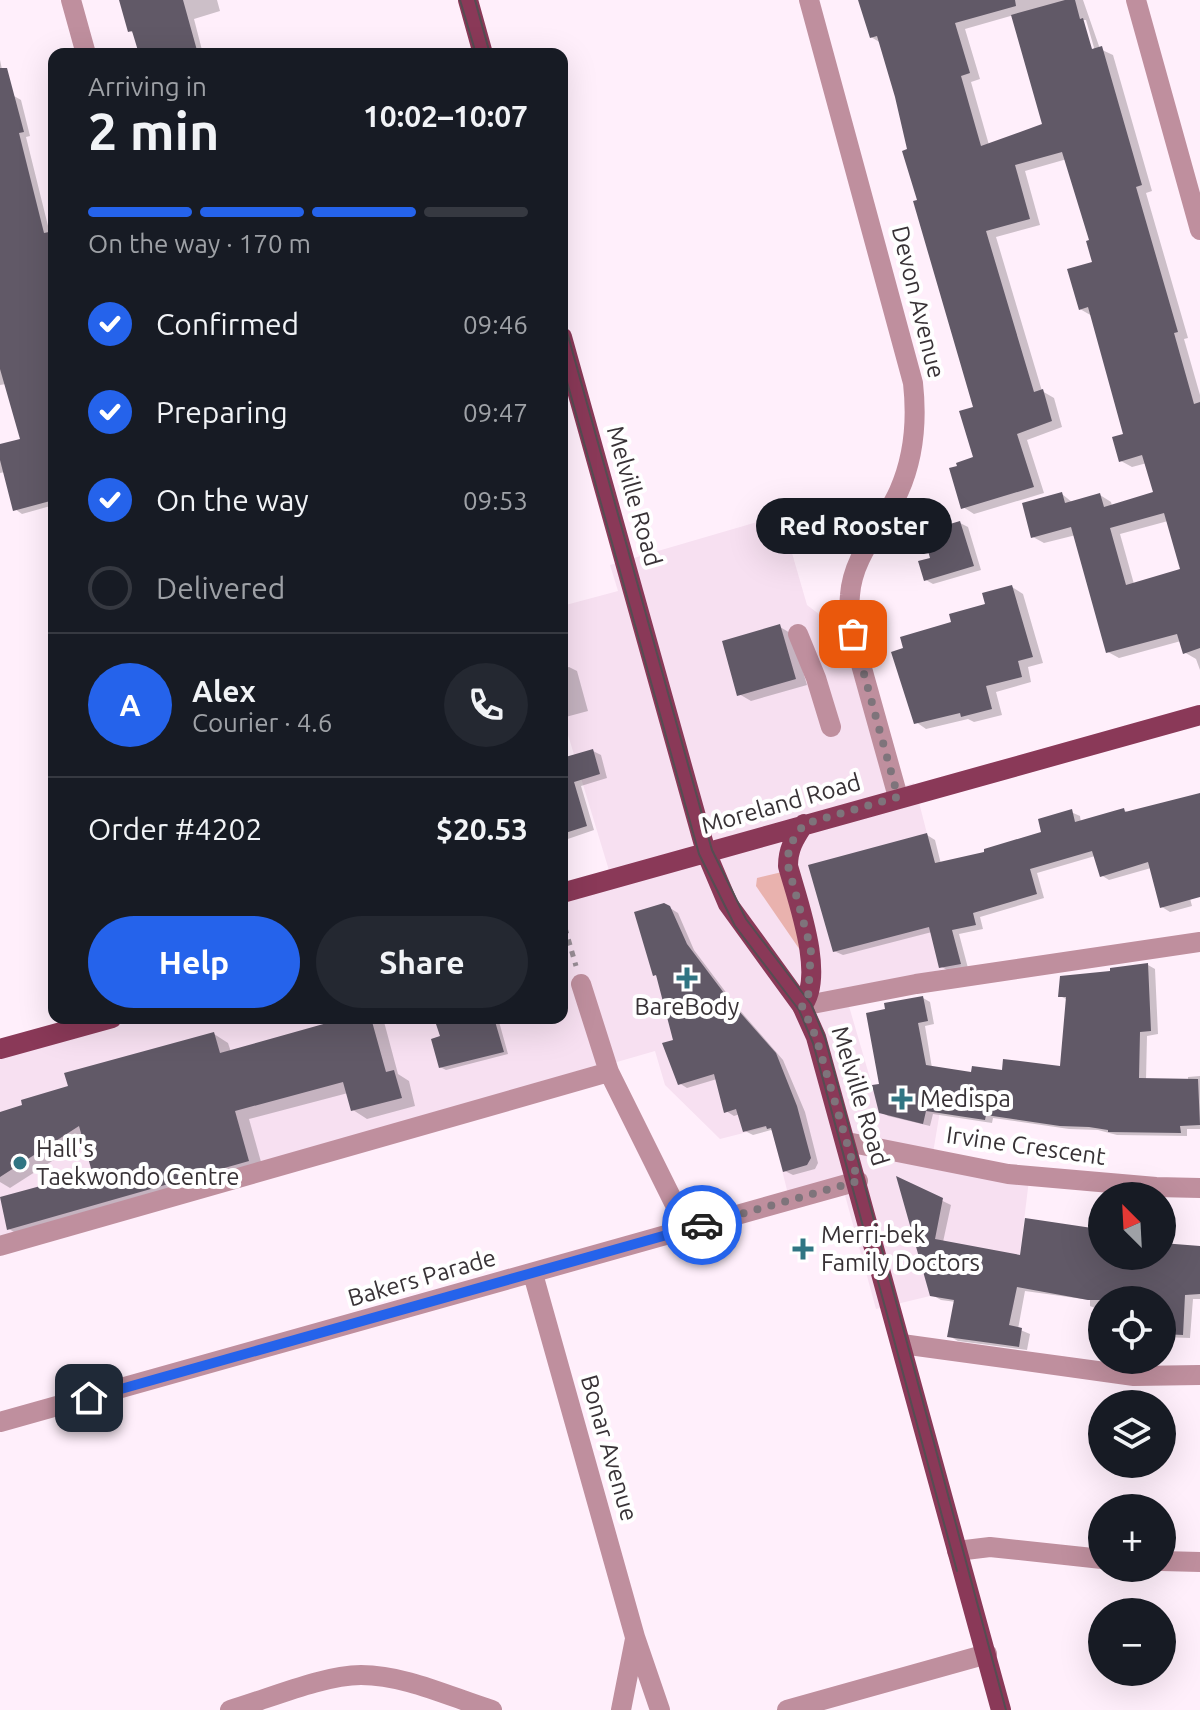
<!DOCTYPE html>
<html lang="en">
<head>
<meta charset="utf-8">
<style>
  :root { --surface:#171b24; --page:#242831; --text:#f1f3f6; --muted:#9ea1a6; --line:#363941; --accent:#2563eb }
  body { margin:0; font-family:Ubuntu,sans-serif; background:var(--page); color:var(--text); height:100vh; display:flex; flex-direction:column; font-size:30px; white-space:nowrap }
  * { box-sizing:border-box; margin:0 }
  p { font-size:26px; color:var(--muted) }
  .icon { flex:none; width:44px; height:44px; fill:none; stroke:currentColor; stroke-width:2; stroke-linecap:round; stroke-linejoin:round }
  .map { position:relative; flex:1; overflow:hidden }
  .sheet { position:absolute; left:48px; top:48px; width:520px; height:976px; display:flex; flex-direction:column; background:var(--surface); border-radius:16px; box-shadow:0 8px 32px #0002 }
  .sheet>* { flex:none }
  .needle { width:52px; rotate:336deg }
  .tools { position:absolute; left:1088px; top:1182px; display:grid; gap:16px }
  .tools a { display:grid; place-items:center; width:88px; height:88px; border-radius:50%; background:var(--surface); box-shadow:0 8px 32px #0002; font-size:40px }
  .pin { position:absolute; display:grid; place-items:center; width:68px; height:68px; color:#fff; margin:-34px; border-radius:16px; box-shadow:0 4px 12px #0006 }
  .courier { position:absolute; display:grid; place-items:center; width:80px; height:80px; margin:-40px; border:6px solid #2563eb; border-radius:50%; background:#fff; color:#222; box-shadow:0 2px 10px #0007 }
  .bubble { position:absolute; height:56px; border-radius:28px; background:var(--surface); box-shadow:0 8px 32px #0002; font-size:26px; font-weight:700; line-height:56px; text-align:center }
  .summary em { font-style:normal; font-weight:700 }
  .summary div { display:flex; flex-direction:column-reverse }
  .summary { display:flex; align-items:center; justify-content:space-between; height:136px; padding:0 40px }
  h1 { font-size:52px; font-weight:700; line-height:60px }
  .bar { display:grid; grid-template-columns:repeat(4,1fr); gap:12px 8px; align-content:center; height:96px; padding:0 40px }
  .bar i { height:10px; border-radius:6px; background:var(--line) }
  .bar .active { background:var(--accent) }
  .bar p { grid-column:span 4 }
  .line { display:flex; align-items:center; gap:20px; padding:0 40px; border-top:2px solid var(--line) }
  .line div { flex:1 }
  .round { display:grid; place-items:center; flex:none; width:84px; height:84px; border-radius:42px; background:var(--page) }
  ol { padding:0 40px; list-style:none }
  li { display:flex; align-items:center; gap:24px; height:88px }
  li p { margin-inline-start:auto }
  li .icon { padding:8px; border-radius:50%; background:var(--accent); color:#fff; stroke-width:4 }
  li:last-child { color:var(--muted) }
  li i { width:44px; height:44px; border:4px solid var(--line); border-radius:50% }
  .action { display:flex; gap:16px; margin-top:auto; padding:16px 40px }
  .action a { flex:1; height:92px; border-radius:48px; background:var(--accent); color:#fff; font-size:32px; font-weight:700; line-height:92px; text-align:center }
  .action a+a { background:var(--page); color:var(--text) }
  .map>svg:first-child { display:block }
  .built { fill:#f7e0f1 }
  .green { fill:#e9b2ae }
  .shadow { fill:#0003; fill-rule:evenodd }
  .building { fill:#615967; fill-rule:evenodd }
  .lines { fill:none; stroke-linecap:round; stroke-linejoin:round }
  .path { stroke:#9a8f97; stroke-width:5; stroke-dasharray:6 6; stroke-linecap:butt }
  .minor { stroke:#bf8f9e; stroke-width:20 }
  .major { stroke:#8a3958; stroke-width:20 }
  .tram { stroke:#554d52; stroke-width:2 }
  .done { stroke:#7e747b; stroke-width:8; stroke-dasharray:0 14.4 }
  .route { stroke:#2563eb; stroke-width:10 }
  .poi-dot { fill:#307583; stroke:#fff; stroke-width:3 }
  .labels { text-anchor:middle; stroke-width:8; stroke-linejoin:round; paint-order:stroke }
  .street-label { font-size:24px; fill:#383236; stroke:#fff }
  .poi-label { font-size:24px; fill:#383236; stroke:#fff; text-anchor:start }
</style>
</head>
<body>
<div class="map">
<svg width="1200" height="1710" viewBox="0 0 1200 1710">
  <rect width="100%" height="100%" fill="#ffeffb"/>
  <path class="built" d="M 781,515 L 807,605 L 860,645 L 900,787 L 914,783 L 961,966 L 844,989 L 872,1085 L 946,1075 L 931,1165 L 1029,1180 L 1013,1310 L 930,1296 L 876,1309 L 840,1177 L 788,1194 L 771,1126 L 720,1139 L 665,1085 L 655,1051 L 0,1240 L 0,1057 L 142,1018 L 562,1018 L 562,901 L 614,887 L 562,715 L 562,606 L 618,591 L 610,565 Z"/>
  <path class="green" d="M 782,872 L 803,946 L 800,950 L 756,886 L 757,878 Z"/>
  <path class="shadow" d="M 121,0 L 217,0 L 220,11 L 194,19 L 203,54 L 141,54 L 135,34 L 130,31 Z
    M 861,0 L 1083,0 L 1100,49 L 1113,55 L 1152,191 L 1146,193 L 1188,338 L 1184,339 L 1200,395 L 1200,670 L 1196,659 L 1184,652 L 1181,641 L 1119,658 L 1108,652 L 1076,535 L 1044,543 L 1033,537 L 1062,494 L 1073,503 L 1100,495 L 1111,502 L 1112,506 L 1155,493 L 1147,463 L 1132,467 L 1121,461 L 1125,436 L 1092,316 L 1080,309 L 1095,263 L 1092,242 L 1067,159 L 1025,171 L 1040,225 L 996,237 L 1042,391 L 1054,398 L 1062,427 L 1027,440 L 1044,493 L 974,514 L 963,507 L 975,459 L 976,408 L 919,201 L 910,150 L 881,43 L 871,37 ZM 1014,15 L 1044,125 L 989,145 L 971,82 L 980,79 L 965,29 ZM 1082,20 L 1086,20 L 1097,58 L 1093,59 ZM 1168,521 L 1183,570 L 1134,584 L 1120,534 Z
    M 0,60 L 8,98 L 14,96 L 21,100 L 30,136 L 26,137 L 50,234 L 54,234 L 54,505 L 22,514 L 15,509 L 5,472 L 0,473 L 0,446 L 22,440 L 6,384 L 0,385 Z
    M 960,523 L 968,527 L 981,570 L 933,584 L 926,580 L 933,559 Z
    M 1012,587 L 1023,594 L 1043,663 L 1028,667 L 1031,682 L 996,692 L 1002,715 L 974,722 L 968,719 L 926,729 L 916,722 L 953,623 L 987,605 Z
    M 780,627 L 792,634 L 807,685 L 751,701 L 739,694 Z
    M 569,667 L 577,671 L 588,711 L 562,718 L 562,669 Z
    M 593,751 L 601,755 L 607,778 L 581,786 L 594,830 L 562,841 L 562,760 Z
    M 1200,795 L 1200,884 L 1187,887 L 1192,906 L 1170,912 L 1162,907 L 1151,868 L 1109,880 L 1101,875 L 1095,856 L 1037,873 L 1044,898 L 980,917 L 983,929 L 959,934 L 968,968 L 949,971 L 940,966 L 932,932 L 843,955 L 834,951 L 927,835 L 935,840 L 941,864 L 987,853 L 1044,834 L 1071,812 L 1080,816 L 1081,823 L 1124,810 L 1129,813 Z
    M 670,908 L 678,913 L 694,950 L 737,1007 L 783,1060 L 805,1112 L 818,1163 L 815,1169 L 793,1175 L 785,1171 L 774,1132 L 771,1130 L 753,1135 L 745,1131 L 740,1114 L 734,1116 L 726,1111 L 717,1079 L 687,1088 L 679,1083 L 675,1041 L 658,976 L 655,975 Z
    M 1148,965 L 1155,969 L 1158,1034 L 1147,1036 L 1146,1080 L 1188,1080 L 1188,1077 L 1200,1076 L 1200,1129 L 1187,1129 L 1187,1136 L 1117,1135 L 1098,1130 L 1069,1129 L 993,1118 L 992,1123 L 933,1114 L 930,1126 L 888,1116 L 881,1112 L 881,1086 L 923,998 L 930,1002 L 934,1024 L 925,1026 L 932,1068 L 972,1074 L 1062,1068 L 1068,1000 L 1060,996 L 1112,973 Z
    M 328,1018 L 383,1018 L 398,1074 L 409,1081 L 415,1106 L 367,1119 L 353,1110 L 348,1093 L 249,1119 L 263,1169 L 24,1238 L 9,1229 L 94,1174 L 85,1140 L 10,1188 L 0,1182 L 0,1114 L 214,1034 L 228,1043 L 231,1052 L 330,1024 Z
    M 437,1018 L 498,1018 L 508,1054 L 446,1070 L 440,1067 L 442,1037 Z
    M 899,1180 L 951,1205 L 943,1242 L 1022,1258 L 1091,1230 L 1102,1234 L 1102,1256 L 1162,1256 L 1162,1245 L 1200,1250 L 1200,1299 L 1193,1299 L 1190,1338 L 1162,1337 L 1162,1300 L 1102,1300 L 1102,1311 L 1090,1306 L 1090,1300 L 1025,1291 L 1018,1329 L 1030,1334 L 1027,1350 L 958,1341 L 949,1336 L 956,1302 L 941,1300 L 932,1295 Z"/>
  <path class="building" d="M 119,0 L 183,0 L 198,54 L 139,54 L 132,31 L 128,32 Z
    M 858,0 L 1015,0 L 1016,6 L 955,23 L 970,73 L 961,76 L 981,146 L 1042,124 L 1011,15 L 1065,0 L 1075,0 L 1080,19 L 1083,18 L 1092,49 L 1102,46 L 1142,185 L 1136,187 L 1178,332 L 1174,333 L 1194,404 L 1200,402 L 1200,648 L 1183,654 L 1177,634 L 1106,653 L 1071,527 L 1031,538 L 1022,503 L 1062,492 L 1065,503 L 1100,493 L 1104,507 L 1153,492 L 1142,455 L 1119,462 L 1112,437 L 1123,434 L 1088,307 L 1079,310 L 1067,269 L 1092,262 L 1086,241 L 1089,240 L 1062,152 L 1015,165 L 1030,219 L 986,231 L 1034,392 L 1043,389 L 1052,421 L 1017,434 L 1034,487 L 961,509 L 949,468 L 957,466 L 956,463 L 973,457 L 959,411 L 973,407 L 913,201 L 917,200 L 902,151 L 907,149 L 895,97 L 877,36 L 870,38 ZM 1164,513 L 1180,569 L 1126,585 L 1110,528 Z
    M 0,68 L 7,68 L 24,132 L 19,133 L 44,233 L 54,231 L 54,500 L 13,511 L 0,460 L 0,444 L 20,439 L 0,369 Z
    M 960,521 L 974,566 L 924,581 L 918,561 L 930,558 L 923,532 Z
    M 1012,585 L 1033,657 L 1018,661 L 1022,677 L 986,686 L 992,709 L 961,717 L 960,713 L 914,724 L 891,652 L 903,648 L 900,637 L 951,622 L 949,614 L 985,604 L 982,593 Z
    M 780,624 L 796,679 L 737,696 L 722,641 Z
    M 593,749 L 600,774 L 574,782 L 587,826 L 562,834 L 562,758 Z
    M 1200,793 L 1200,897 L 1160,908 L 1148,862 L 1100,877 L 1092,851 L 1030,869 L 1037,894 L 973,913 L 976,925 L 952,930 L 961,964 L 939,968 L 929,927 L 833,952 L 808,865 L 927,833 L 935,863 L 984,852 L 984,849 L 1041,832 L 1038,819 L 1072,809 L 1075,822 L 1124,808 L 1125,812 Z
    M 664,903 L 670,906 L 687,944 L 730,1001 L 776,1053 L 797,1106 L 811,1158 L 807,1165 L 783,1172 L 771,1128 L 767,1129 L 766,1126 L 743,1132 L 736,1109 L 724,1113 L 714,1074 L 678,1085 L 662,1043 L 673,1040 L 656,975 L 653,976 L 634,912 Z
    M 1148,963 L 1151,1031 L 1140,1032 L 1139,1078 L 1198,1079 L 1200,1125 L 1180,1126 L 1181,1133 L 1108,1132 L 1108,1130 L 1089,1127 L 1060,1126 L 986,1115 L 985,1120 L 926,1111 L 923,1124 L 879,1113 L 872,1085 L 879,1084 L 866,1013 L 885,1009 L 884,1003 L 923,996 L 928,1021 L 918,1023 L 926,1065 L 971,1072 L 972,1066 L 1002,1070 L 1003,1059 L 1060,1066 L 1066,997 L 1058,997 L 1060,976 L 1110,971 L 1110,968 Z
    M 326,1018 L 371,1018 L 386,1072 L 394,1070 L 402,1098 L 351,1111 L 343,1082 L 235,1111 L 249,1161 L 7,1230 L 0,1197 L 92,1172 L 79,1126 L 0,1177 L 0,1112 L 22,1105 L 21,1100 L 68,1086 L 64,1073 L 214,1032 L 220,1053 L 327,1023 Z
    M 434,1018 L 494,1018 L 504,1052 L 439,1068 L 431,1039 L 440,1036 Z
    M 896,1176 L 943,1198 L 935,1239 L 1020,1255 L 1025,1218 L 1092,1228 L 1092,1231 L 1102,1232 L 1102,1256 L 1162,1256 L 1162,1243 L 1200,1246 L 1200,1294 L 1185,1295 L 1183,1335 L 1162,1334 L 1162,1300 L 1088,1300 L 1017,1287 L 1009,1325 L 1022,1328 L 1019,1347 L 947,1337 L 954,1300 L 930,1296 Z"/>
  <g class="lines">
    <path class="path" d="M 565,928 L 576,966"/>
    <path class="minor" d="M 71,0 L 86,54
      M 809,0 L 913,383 C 917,419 914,457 899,491 C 883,527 853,554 850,595 C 847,624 858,652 865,679 C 876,719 887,758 898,797
      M 1136,0 L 1200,230
      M 798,634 L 816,678 L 831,727
      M 581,984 L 609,1072 L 687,1229
      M 802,1006 L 916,984 L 1200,942
      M 847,1142 L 1008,1174 L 1156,1187 L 1200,1188
      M 0,1246 L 609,1072
      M 533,1274 L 635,1637 L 660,1710
      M 902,1344 L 1134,1376 L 1200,1375
      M 0,1422 L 858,1181
      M 957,1551 L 990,1547 L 1102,1559
      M 1162,1561 L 1200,1562
      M 230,1710 C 268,1699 323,1675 361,1675 C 405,1675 450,1697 492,1710
      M 621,1710 L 635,1639
      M 787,1710 L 987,1654"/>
    <path class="major" d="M 468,0 L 483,54
      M 562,337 L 706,852 L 728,904 L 802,1006 L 816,1037 L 1001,1710
      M 562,893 L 1200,715
      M 802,1006 C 826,977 797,899 788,866 C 788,848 795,838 804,824
      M 0,1049 L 112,1018"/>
    <path class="tram" d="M 460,0 L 476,54
      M 475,0 L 490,54
      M 562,314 L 712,850 L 746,919 L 811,1004 L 825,1038 L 1006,1710
      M 562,364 L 699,854 L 735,926 L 799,1010 L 813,1043 L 957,1571"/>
  </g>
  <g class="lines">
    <path class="done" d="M 702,1225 L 858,1181 L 816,1037 L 802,1006 L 808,999 L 811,949 L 788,866 L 788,856 L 790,845 L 804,824 L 898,797 L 853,634"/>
    <path class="route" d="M 89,1398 L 702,1225"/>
  </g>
  <g class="poi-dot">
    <path d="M683 966h8v8h8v8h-8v8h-8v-8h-8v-8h8z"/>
    <path d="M898 1087h8v8h8v8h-8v8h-8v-8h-8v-8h8z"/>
    <circle cx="20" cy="1163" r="8"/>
    <path d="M799 1237h8v8h8v8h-8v8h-8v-8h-8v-8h8z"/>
  </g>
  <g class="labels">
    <g class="street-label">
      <text transform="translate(918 302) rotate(76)" y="8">Devon Avenue</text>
      <text transform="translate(634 496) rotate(74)" y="8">Melville Road</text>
      <text transform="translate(781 804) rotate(-16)" y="8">Moreland Road</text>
      <text transform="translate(860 1096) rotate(73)" y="8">Melville Road</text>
      <text transform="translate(1026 1146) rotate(8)" y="8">Irvine Crescent</text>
      <text transform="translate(422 1278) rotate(-16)" y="8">Bakers Parade</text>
      <text transform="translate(609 1448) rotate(74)" y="8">Bonar Avenue</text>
    </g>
    <g class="poi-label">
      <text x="687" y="1015" text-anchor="middle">BareBody</text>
      <text x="920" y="1107">Medispa</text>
      <text x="36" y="1157">Hall's<tspan x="36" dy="28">Taekwondo Centre</tspan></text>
      <text x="821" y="1243">Merri-bek<tspan x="821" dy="28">Family Doctors</tspan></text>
    </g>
  </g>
</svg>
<div class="tools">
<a><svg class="needle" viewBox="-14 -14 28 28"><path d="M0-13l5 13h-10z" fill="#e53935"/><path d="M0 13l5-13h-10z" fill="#9ea1a6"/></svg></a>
<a><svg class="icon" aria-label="locate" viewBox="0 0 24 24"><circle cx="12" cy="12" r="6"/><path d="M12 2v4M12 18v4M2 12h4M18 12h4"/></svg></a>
<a><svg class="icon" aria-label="layers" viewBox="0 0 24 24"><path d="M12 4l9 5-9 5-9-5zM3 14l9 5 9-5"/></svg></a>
<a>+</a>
<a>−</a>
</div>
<div class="pin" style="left:853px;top:634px;background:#ea580c"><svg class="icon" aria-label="bag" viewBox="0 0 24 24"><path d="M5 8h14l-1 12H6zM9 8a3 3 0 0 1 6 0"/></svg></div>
<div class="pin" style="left:89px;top:1398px;background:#1f2937"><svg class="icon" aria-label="home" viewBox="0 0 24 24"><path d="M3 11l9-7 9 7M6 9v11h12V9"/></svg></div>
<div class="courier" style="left:702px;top:1225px"><svg class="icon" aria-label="car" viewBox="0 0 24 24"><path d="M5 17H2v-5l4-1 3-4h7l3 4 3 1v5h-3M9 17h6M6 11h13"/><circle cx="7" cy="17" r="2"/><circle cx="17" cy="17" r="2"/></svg></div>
<div class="bubble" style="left:756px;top:498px;width:196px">Red Rooster</div>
<section class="sheet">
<div class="summary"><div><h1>2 min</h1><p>Arriving in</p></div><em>10:02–10:07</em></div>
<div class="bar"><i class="active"></i><i class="active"></i><i class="active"></i><i></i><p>On the way · 170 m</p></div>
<ol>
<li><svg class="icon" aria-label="check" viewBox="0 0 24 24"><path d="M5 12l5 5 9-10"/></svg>Confirmed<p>09:46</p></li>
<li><svg class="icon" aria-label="check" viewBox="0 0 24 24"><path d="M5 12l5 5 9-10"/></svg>Preparing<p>09:47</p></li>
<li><svg class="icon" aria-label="check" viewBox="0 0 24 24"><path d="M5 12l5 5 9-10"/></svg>On the way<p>09:53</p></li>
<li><i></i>Delivered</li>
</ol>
<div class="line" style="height:144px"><b class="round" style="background:var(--accent);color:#fff">A</b><div><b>Alex</b><p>Courier · 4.6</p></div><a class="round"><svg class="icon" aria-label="phone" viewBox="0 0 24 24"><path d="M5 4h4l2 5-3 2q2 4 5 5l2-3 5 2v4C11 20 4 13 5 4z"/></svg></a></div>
<div class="line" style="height:104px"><div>Order #4202</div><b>$20.53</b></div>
<div class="action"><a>Help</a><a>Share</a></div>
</section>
</div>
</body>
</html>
